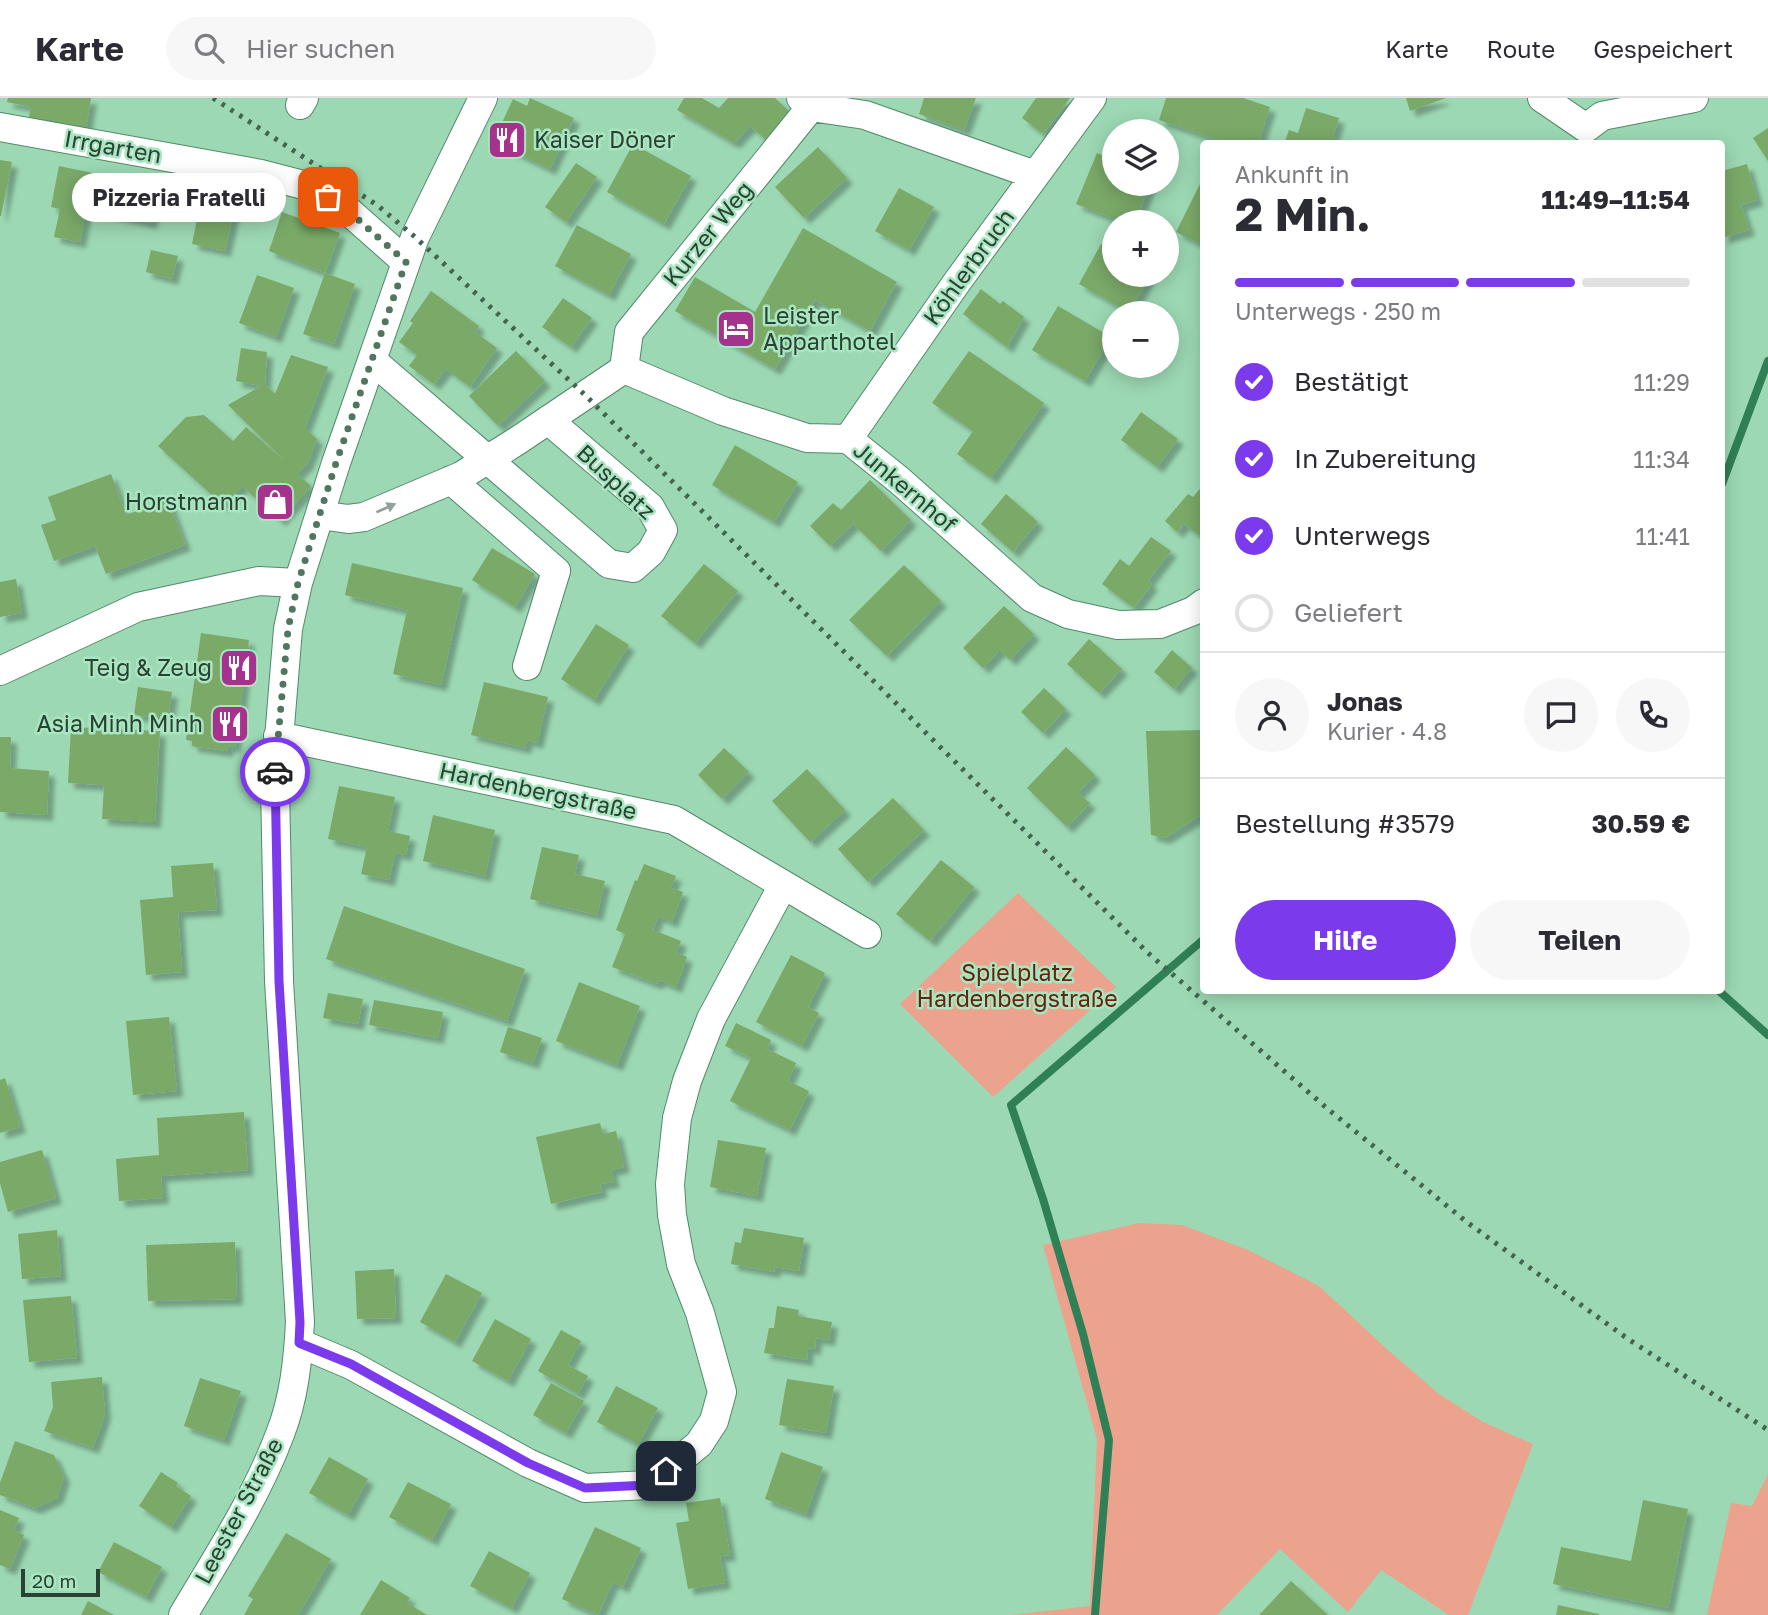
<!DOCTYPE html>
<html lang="de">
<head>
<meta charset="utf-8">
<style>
  :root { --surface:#fff; --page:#f7f7f7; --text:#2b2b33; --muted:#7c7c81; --line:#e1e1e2; --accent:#7c3aed }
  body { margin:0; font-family:"Golos Text",sans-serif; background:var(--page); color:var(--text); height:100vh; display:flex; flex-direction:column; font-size:26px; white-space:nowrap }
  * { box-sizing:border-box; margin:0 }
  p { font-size:23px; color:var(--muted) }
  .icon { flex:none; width:38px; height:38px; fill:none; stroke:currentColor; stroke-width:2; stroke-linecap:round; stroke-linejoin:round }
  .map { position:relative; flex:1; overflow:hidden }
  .sheet { position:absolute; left:1200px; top:42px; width:525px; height:854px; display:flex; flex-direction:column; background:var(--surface); border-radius:7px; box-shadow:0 4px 18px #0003 }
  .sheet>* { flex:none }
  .controls { position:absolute; left:1102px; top:21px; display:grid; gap:14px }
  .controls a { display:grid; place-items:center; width:77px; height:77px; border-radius:50%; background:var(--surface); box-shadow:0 4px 18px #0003; font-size:35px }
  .scale { position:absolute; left:21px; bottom:18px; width:79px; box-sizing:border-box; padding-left:7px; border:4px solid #294233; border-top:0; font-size:19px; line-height:24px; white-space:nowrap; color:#294233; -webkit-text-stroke:5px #a9e5c0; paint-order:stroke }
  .pin { position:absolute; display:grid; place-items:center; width:60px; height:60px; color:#fff; margin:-30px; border-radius:14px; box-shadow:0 4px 10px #0006 }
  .courier { position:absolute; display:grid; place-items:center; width:70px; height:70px; margin:-35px; border:5px solid #7c3aed; border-radius:50%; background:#fff; color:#222; box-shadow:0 2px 9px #0007 }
  .bubble { position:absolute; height:49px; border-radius:24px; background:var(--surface); box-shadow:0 4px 18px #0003; font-size:23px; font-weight:700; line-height:49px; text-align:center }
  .headline em { font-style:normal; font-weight:700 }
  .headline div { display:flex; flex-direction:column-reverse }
  .headline { display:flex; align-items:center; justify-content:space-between; height:119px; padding:0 35px }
  h1 { font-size:46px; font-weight:700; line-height:52px }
  .bar { display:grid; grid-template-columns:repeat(4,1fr); gap:10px 7px; align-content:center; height:84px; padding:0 35px }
  .bar i { height:9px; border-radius:5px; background:var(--line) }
  .bar .on { background:var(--accent) }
  .bar p { grid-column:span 4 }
  .line { display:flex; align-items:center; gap:18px; padding:0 35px; border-top:2px solid var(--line) }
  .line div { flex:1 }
  .round { display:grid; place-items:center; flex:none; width:74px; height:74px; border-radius:37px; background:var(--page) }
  ol { padding:0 35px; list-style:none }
  li { display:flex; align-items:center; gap:21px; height:77px }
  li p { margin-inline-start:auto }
  li .icon { padding:7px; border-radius:50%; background:var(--accent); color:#fff; stroke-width:4 }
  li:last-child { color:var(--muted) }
  li i { width:38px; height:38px; border:4px solid var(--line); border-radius:50% }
  .primary-button { display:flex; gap:14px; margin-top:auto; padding:14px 35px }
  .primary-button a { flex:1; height:80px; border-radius:42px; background:var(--accent); color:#fff; font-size:28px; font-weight:700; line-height:80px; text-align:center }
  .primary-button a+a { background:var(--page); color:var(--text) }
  header { display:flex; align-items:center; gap:42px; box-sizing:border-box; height:98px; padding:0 35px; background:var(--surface); border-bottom:2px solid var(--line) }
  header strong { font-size:33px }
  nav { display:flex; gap:38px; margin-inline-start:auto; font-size:24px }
  .search { width:490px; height:63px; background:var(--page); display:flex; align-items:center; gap:18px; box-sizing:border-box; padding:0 24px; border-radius:38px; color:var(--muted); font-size:26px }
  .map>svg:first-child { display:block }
  .green { fill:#eba38e }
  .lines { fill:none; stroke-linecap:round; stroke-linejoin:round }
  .stream { stroke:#2f8056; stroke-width:8 }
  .building { fill:#7aa968; filter:url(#shadow) }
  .minor-casing { stroke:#518a69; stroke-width:30 }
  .minor { stroke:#fff; stroke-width:28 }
  .rail { stroke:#436450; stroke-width:5; stroke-dasharray:3.5 7; stroke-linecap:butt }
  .oneway { fill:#94a099 }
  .done { stroke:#517660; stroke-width:7; stroke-dasharray:0 12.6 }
  .route { stroke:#7c3aed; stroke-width:9 }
  .labels { text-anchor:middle; stroke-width:5; stroke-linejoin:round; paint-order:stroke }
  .poi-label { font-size:23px; fill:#294233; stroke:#a9e5c0; text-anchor:end }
  .street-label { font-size:23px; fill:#294233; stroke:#a9e5c0 }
  .park-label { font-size:23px; fill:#69220b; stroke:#a9e5c0 }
</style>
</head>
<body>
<header>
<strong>Karte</strong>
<div class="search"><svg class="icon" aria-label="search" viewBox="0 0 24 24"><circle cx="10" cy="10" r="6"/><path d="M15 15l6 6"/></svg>Hier suchen</div>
<nav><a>Karte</a><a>Route</a><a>Gespeichert</a></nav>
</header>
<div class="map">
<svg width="1768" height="1517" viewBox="0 0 1768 1517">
  <defs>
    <filter id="shadow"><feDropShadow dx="6" dy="6" stdDeviation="2" flood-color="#0004"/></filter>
  </defs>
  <rect width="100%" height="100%" fill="#9cd8b3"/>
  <path class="green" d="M 1018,795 L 1116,889 L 993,999 L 900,906 Z
    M 1139,1125 L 1182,1127 L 1248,1152 L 1319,1188 L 1389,1253 L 1439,1296 L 1483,1324 L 1533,1346 L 1468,1517 L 1449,1517 L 1381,1472 L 1348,1514 L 1280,1451 L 1217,1517 L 1012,1517 L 1090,1508 L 1097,1341 L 1043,1147 Z
    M 1768,1376 L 1768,1517 L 1707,1517 L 1731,1405 L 1752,1408 Z"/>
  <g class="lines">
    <path class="stream" d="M 1722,386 L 1768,263
      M 1718,892 L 1768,937
      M 1095,1517 L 1109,1342 L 1083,1236 L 1043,1101 L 1011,1007 L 1204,841"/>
  </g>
  <path class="building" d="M 8,0 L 91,0 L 86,30 L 29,19 L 31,9 L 7,4 Z
    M 530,0 L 574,20 L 550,71 L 493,44 L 513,1 L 527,8 Z
    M 684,0 L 702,0 L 719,10 L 728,0 L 775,0 L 789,13 L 766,42 L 750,28 L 734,45 L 677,12 Z
    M 924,0 L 976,0 L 964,32 L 919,16 Z
    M 1036,0 L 1070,0 L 1043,36 L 1022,20 Z
    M 1166,0 L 1243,0 L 1270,9 L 1258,46 L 1230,46 L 1159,22 Z
    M 1406,0 L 1446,0 L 1410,13 Z
    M 1306,10 L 1339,20 L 1333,39 L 1350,46 L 1284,46 L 1289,32 L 1298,35 Z
    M 1768,30 L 1768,63 L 1753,40 Z
    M 633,46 L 691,78 L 664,126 L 607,94 Z
    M 1115,48 L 1115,86 L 1150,86 L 1135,124 L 1122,124 L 1076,106 L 1097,55 L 1110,60 Z
    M 818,49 L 847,80 L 804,120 L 775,89 Z
    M 0,62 L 12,64 L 1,118 L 0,118 Z
    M 576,65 L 597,79 L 566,124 L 545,109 Z
    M 1747,66 L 1757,102 L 1741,107 L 1749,132 L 1722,140 L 1722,73 Z
    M 59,68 L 93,75 L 80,144 L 54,139 L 60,111 L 51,109 Z
    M 1204,78 L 1204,148 L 1176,134 Z
    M 117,79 L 159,88 L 151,125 L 109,116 Z
    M 190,79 L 239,90 L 225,153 L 192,146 L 198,116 L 183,113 Z
    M 899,90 L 934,109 L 909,152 L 875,133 Z
    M 282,114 L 340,135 L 325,175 L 355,186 L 334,246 L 303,236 L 325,175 L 269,153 Z
    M 577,127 L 631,156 L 609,197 L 555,168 Z
    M 803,130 L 897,184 L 870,233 L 815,202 L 775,271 L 675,213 L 695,179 L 755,214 Z
    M 1101,146 L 1115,154 L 1115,177 L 1150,177 L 1129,214 L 1079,186 Z
    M 151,152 L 178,158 L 172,181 L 146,174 Z
    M 257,177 L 294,190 L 276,239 L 239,225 Z
    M 981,191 L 1000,206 L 1003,203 L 1024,219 L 1007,249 L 963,216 Z
    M 431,193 L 479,228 L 475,234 L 497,250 L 470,289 L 446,271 L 434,286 L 409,268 L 417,257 L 399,244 L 413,225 L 410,223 Z
    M 563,200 L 592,220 L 571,249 L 542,229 Z
    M 1058,208 L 1111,239 L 1085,283 L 1032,252 Z
    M 241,250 L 267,254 L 265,286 L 275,296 L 291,257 L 328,269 L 305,330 L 317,341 L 307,366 L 297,376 L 311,388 L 280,422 L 242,388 L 224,408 L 158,348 L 186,319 L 204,317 L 233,343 L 246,329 L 286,364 L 228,307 L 261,288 L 236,283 Z
    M 516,253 L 545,283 L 498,328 L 469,298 Z
    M 969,253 L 1044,305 L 991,380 L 957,356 L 973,333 L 932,305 Z
    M 1141,314 L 1178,341 L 1157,369 L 1121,342 Z
    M 735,347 L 798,384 L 774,424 L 712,387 Z
    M 111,376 L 126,417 L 168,401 L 185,447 L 106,476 L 95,448 L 54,463 L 41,427 L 56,422 L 48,399 Z
    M 870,382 L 911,422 L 881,453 L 853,426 L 830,448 L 810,428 L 833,405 L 841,412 Z
    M 1204,386 L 1204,441 L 1184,426 L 1177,434 L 1165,423 L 1188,396 L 1193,399 Z
    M 1006,396 L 1038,424 L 1013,454 L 981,426 Z
    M 1151,439 L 1171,453 L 1148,483 L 1152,486 L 1134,510 L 1102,486 L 1120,461 L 1129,468 Z
    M 492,450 L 535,476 L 515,509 L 472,482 Z
    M 352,465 L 463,490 L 441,587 L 393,576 L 407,512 L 345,497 Z
    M 704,466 L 738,493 L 695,545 L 661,518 Z
    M 904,467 L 941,503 L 887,558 L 849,522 Z
    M 16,481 L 22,515 L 0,519 L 0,484 Z
    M 1004,508 L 1034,536 L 1010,562 L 1000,552 L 983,570 L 963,550 Z
    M 596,526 L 629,547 L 594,602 L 561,581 Z
    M 201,535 L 249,542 L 235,649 L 228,648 L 227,653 L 192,648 L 192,643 L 186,642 Z
    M 1089,541 L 1122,571 L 1099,595 L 1067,566 Z
    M 1172,552 L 1192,570 L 1174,591 L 1154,574 Z
    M 484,584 L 548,599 L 537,645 L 527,642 L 525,650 L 471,637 Z
    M 138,589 L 172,594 L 168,621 L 134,617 Z
    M 1044,590 L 1066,611 L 1043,635 L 1021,614 Z
    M 71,629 L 160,633 L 155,724 L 102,721 L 104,687 L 68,685 Z
    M 1204,632 L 1204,715 L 1165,740 L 1151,737 L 1146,633 Z
    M 0,639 L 11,639 L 10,670 L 49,673 L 47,717 L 0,714 Z
    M 1066,649 L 1095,677 L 1078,695 L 1090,705 L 1067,729 L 1027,690 Z
    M 724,650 L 749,674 L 722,701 L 698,677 Z
    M 807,671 L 845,712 L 810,744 L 772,703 Z
    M 339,688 L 395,699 L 388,733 L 410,738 L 406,757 L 395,755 L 389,782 L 361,776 L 367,749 L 328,741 Z
    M 893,700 L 924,732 L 868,784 L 838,751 Z
    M 433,717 L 495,732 L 485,778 L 423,763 Z
    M 542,749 L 579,757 L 575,776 L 605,783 L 597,817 L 530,801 Z
    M 941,762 L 974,789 L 930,843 L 896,816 Z
    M 213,765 L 217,812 L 178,814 L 182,874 L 146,877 L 140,802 L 173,799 L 171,768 Z
    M 644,766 L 676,778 L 671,790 L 683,794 L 672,824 L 658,818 L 653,832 L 681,843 L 676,855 L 687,859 L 676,889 L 659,882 L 657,886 L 612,869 L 625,836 L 616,832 L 635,782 L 637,783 Z
    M 344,808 L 525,871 L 507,923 L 326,861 Z
    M 791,857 L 825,875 L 808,909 L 819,915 L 802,948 L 756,924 Z
    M 579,884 L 640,908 L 617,967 L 556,943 Z
    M 328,895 L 363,901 L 358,926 L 323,920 Z
    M 374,902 L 443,914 L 438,940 L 369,927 Z
    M 169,919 L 177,993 L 133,997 L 126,923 Z
    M 736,925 L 771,942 L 767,951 L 796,965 L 788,983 L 809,993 L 790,1032 L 730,1003 L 751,960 L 725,948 Z
    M 508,929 L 542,940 L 533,965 L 500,954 Z
    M 5,980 L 20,1029 L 0,1035 L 0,982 Z
    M 244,1014 L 248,1072 L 161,1078 L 163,1100 L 119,1103 L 116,1061 L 159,1057 L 157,1020 Z
    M 600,1025 L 603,1036 L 616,1033 L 624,1069 L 611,1072 L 614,1084 L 600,1086 L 602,1094 L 551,1106 L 536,1039 Z
    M 718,1042 L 766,1050 L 757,1098 L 710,1089 Z
    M 42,1052 L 56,1100 L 8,1114 L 0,1085 L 0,1064 Z
    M 744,1130 L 804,1140 L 799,1173 L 775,1169 L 774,1174 L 731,1166 L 735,1144 L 741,1145 Z
    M 57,1132 L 61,1178 L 22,1181 L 18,1136 Z
    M 235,1144 L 237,1201 L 148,1203 L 146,1147 Z
    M 394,1171 L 396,1220 L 357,1221 L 355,1173 Z
    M 446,1176 L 482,1195 L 455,1244 L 420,1224 Z
    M 71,1198 L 77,1260 L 29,1264 L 23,1202 Z
    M 777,1208 L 799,1212 L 798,1218 L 832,1224 L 829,1242 L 816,1240 L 815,1251 L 808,1250 L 807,1262 L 764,1255 L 769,1230 L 774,1230 Z
    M 495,1221 L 531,1241 L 508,1283 L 472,1263 Z
    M 561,1232 L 581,1243 L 568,1267 L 588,1278 L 578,1296 L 538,1273 Z
    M 102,1279 L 105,1316 L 93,1350 L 44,1333 L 53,1309 L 51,1284 Z
    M 200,1280 L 241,1293 L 224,1342 L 184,1328 Z
    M 787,1281 L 834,1288 L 826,1335 L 779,1327 Z
    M 551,1285 L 584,1303 L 566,1335 L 533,1317 Z
    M 616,1288 L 658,1310 L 638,1346 L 597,1324 Z
    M 15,1343 L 54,1357 L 64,1379 L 57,1400 L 35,1410 L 0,1397 L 0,1385 Z
    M 781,1354 L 823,1369 L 806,1416 L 765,1401 Z
    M 329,1359 L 368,1381 L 348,1417 L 309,1395 Z
    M 161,1374 L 178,1385 L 176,1388 L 191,1398 L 171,1429 L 139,1408 Z
    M 408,1384 L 451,1406 L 432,1442 L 389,1419 Z
    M 720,1400 L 730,1457 L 720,1458 L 725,1485 L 688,1491 L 676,1425 L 689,1423 L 686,1405 Z
    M 1643,1402 L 1688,1411 L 1668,1510 L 1553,1486 L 1561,1449 L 1631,1463 Z
    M 0,1412 L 19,1420 L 14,1432 L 24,1437 L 10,1471 L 0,1467 Z
    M 595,1429 L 641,1450 L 623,1489 L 613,1484 L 598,1517 L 562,1501 Z
    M 286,1435 L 331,1461 L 298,1517 L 244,1517 L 253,1501 L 248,1498 Z
    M 114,1444 L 162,1469 L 146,1499 L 98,1474 Z
    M 489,1453 L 530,1475 L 512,1510 L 470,1488 Z
    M 381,1482 L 410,1500 L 407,1505 L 427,1517 L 360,1517 Z
    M 1291,1483 L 1328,1517 L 1259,1517 Z
    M 88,1503 L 114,1517 L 81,1517 Z
    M 1558,1507 L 1599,1516 L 1599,1517 L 1556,1517 Z"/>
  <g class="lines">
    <g class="minor-casing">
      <path id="minor" d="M 801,0 L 811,9 L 865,17 L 1035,77
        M 1542,0 L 1586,30 L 1602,18 L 1694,0
        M 300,7 L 304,0
        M 0,29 L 261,76 L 311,89 L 345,110 L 406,164
        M 373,263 L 609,466 L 633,470 L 651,454 L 663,432 L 650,409 L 548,322
        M 624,271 L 629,234 L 811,9
        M 848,341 L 957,184 L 1092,0
        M 451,382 L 556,473 L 527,568
        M 320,417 L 348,421 L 364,419 L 461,378 L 517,343 L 624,271 L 723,313 L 807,340 L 848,341 L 899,382 L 1032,500 L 1068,516 L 1118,527 L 1160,526 L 1193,513 L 1204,505
        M 0,573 L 138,509 L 259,483 L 298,485
        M 278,638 L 674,722 L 867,836
        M 299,1245 L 351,1267 L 528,1365 L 585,1390 L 649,1387 L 699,1346 L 714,1323 L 722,1294 L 700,1215 L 681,1166 L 672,1117 L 670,1086 L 677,1020 L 687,983 L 711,921 L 783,787
        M 183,1517 C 218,1458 256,1400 280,1336 C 294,1301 298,1262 300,1224 L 279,883 L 275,689 L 288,531 L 298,485 L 336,365 L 415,139 L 483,0"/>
    </g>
    <use href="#minor" class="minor"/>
    <path class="rail" d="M 213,0 L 377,107 L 415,139 L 584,296 L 1148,855 L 1329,1012 L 1468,1125 L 1628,1241 L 1768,1332"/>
  </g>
  <defs><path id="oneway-solid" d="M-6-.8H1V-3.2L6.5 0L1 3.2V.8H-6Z" transform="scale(1.75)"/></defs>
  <use class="oneway" href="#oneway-solid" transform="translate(386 410) rotate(-24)"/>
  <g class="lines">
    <path class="done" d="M 275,674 L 288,531 L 298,485 L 336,365 L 406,164 L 345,110 L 328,99"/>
    <path class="route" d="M 275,674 L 279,883 L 300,1224 L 299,1245 L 351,1266 L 528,1365 L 585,1390 L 649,1387 L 666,1373"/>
  </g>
  <defs>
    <g id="restaurant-square" transform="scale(2.0125)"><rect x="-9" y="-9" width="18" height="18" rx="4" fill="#a5328d" stroke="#a9e5c0"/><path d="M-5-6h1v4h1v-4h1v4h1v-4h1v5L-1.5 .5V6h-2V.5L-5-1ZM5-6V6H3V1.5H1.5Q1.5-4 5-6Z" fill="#fff"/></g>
    <g id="hotel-square" transform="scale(2.0125)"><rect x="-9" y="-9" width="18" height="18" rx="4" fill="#a5328d" stroke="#a9e5c0"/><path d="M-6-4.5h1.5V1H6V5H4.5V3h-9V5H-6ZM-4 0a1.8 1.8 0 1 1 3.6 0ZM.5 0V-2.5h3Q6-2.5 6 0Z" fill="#fff"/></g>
    <g id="shop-square" transform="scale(2.0125)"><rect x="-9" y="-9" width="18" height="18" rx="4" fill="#a5328d" stroke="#a9e5c0"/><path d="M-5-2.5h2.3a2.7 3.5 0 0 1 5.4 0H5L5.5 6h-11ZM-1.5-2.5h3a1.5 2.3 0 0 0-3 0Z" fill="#fff"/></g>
  </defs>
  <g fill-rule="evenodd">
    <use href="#restaurant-square" x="507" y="42"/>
    <use href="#hotel-square" x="736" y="231"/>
    <use href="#shop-square" x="275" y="404"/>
    <use href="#restaurant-square" x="239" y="570"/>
    <use href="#restaurant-square" x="230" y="626"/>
  </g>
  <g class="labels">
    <g class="poi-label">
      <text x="534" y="50" text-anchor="start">Kaiser Döner</text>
      <text x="763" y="226" text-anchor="start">Leister<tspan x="763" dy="26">Apparthotel</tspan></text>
      <text x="248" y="412">Horstmann</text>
      <text x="212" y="578">Teig &amp; Zeug</text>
      <text x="203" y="634">Asia Minh Minh</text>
    </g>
    <g class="street-label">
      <text transform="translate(113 49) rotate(10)" y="8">Irrgarten</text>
      <text transform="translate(708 136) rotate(-51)" y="8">Kurzer Weg</text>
      <text transform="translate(969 169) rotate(-54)" y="8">Köhlerbruch</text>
      <text transform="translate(616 384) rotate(43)" y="8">Busplatz</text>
      <text transform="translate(905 389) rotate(40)" y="8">Junkernhof</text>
      <text transform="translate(538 693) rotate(12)" y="8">Hardenbergstraße</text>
      <text transform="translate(239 1413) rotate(-62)" y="8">Leester Straße</text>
    </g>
    <g class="park-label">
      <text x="1017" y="883">Spielplatz<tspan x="1017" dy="26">Hardenbergstraße</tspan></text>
    </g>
  </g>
</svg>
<div class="controls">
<a><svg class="icon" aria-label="layers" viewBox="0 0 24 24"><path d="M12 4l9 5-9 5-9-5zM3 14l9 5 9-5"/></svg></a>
<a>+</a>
<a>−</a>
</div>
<div class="scale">20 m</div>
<div class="pin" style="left:328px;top:99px;background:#ea580c"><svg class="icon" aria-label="bag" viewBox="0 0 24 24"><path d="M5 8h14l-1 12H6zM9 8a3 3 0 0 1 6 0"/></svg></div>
<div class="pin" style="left:666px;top:1373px;background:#1f2937"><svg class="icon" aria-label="home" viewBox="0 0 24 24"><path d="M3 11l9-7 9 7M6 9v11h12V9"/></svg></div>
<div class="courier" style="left:275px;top:674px"><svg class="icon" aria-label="car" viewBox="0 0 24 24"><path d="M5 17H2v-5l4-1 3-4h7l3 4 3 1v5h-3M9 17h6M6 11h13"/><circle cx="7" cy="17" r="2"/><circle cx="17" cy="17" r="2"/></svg></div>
<div class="bubble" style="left:72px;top:75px;width:214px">Pizzeria Fratelli</div>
<section class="sheet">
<div class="headline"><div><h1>2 Min.</h1><p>Ankunft in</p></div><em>11:49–11:54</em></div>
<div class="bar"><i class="on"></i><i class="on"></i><i class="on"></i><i></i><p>Unterwegs · 250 m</p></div>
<ol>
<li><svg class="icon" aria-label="check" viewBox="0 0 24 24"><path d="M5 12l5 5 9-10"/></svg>Bestätigt<p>11:29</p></li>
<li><svg class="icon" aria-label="check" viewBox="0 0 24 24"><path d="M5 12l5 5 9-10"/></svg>In Zubereitung<p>11:34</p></li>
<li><svg class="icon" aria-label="check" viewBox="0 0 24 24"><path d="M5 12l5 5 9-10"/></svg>Unterwegs<p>11:41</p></li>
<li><i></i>Geliefert</li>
</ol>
<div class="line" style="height:126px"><a class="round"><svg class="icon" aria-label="person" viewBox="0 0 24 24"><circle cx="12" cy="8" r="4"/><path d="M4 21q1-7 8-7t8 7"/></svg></a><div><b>Jonas</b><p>Kurier · 4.8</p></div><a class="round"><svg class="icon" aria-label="chat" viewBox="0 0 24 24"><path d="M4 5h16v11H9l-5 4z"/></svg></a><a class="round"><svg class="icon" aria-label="phone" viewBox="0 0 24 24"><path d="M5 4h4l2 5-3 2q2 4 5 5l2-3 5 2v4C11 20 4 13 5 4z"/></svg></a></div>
<div class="line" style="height:91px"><div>Bestellung #3579</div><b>30.59 €</b></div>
<div class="primary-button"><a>Hilfe</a><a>Teilen</a></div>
</section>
</div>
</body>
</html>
